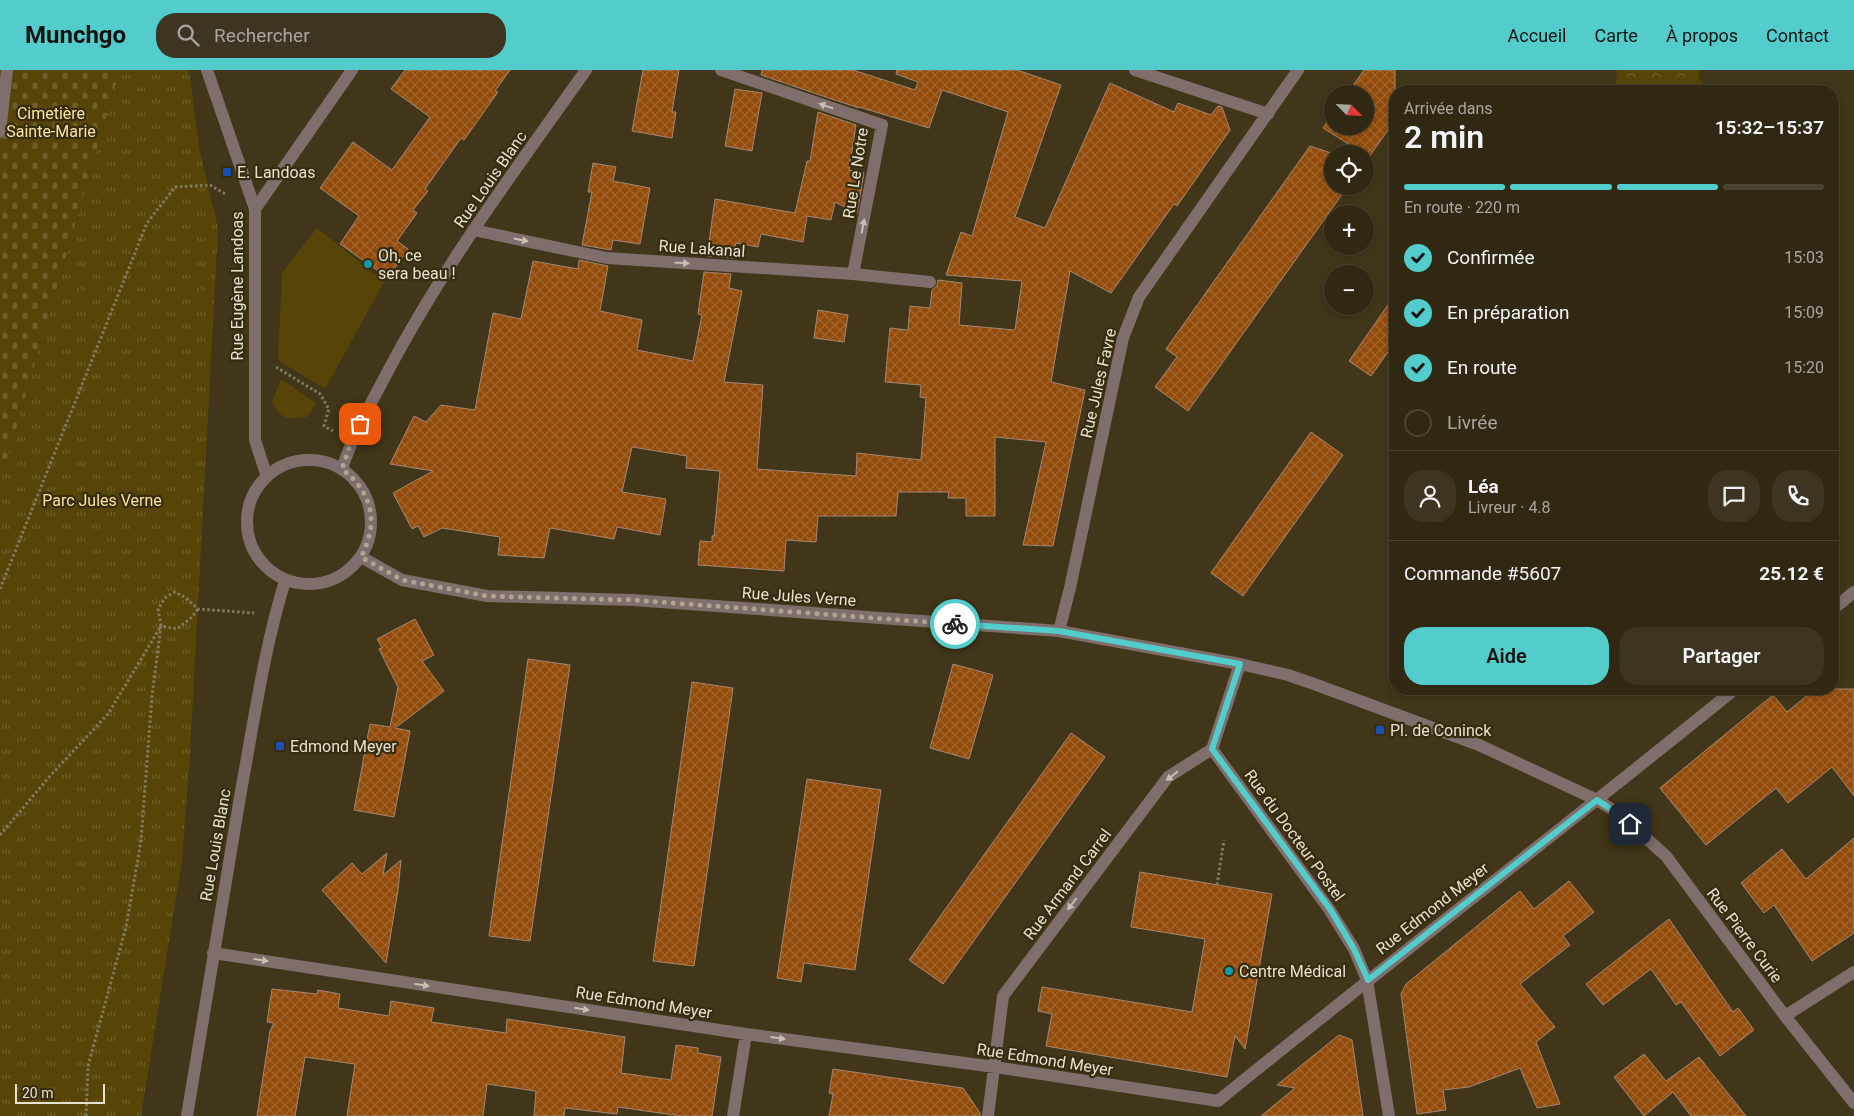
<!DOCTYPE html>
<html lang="fr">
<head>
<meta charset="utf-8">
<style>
  :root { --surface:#312813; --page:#3d3421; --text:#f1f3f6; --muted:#a8a6a0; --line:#4c4433; --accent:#53cdcb }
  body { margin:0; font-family:Roboto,sans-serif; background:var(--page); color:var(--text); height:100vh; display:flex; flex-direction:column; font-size:19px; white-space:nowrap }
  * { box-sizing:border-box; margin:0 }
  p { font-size:16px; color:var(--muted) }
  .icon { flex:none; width:28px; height:28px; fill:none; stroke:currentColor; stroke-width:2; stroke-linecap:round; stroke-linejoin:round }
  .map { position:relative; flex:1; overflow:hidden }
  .details { position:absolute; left:1389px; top:15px; width:450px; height:610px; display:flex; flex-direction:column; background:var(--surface); border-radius:20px; box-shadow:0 2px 8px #0003,0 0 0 1px var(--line) }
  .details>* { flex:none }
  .needle { width:32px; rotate:114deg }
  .controls { position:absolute; left:1324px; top:15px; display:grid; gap:10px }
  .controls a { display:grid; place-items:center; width:50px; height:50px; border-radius:50%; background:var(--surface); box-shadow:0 2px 8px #0003,0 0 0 1px var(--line); font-size:25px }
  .scale { position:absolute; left:15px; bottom:12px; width:90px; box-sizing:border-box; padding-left:5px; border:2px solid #e7e1d0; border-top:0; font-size:14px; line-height:18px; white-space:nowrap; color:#e7e1d0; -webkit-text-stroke:4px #362c0f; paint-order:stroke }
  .pin { position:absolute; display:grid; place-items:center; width:42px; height:42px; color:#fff; margin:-21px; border-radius:10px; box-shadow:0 2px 8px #0006 }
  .courier { position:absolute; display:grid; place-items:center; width:50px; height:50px; margin:-25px; border:4px solid #53cdcb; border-radius:50%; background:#fff; color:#222; box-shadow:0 1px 6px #0007 }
  .summary em { font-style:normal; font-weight:600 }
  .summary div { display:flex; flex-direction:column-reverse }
  .summary { display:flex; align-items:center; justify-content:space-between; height:85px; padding:0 15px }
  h1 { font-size:32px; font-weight:600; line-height:38px }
  .bar { display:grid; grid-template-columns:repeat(4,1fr); gap:8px 5px; align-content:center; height:60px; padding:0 15px }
  .bar i { height:6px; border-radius:4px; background:var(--line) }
  .bar .active { background:var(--accent) }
  .bar p { grid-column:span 4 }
  .line { display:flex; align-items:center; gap:12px; padding:0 15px; border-top:1px solid var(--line) }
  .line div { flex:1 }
  .round { display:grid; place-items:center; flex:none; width:52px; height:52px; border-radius:20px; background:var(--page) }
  ol { padding:0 15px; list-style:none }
  li { display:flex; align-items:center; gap:15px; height:55px }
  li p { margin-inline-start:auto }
  li .icon { padding:5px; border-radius:50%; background:var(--accent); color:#111; stroke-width:4 }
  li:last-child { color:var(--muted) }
  li i { width:28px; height:28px; border:2px solid var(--line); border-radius:50% }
  .button { display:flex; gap:10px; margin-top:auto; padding:10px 15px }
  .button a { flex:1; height:58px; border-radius:20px; background:var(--accent); color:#111; font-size:20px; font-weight:600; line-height:58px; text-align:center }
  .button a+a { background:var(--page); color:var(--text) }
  header { display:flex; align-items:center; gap:30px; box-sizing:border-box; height:70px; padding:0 25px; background:var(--accent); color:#111 }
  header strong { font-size:24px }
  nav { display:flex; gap:28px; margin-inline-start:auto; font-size:18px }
  .search { width:350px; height:45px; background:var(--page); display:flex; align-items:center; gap:12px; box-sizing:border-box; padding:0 18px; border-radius:20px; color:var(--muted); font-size:19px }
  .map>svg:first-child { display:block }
  .green { fill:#574507 }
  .forest { fill:url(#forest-crowns) }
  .cemetery { fill:url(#cemetery-stones) }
  .park { fill:url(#park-tufts) }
  .building { fill:url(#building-cross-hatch); stroke:#a58773 }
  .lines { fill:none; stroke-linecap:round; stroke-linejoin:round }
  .path { stroke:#827961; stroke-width:3; stroke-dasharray:2.5 2.5; stroke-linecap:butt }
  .minor { stroke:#7f6e6c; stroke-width:12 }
  .oneway { fill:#c8beb2 }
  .done { stroke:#ada590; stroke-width:5; stroke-dasharray:0 9 }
  .route { stroke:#53cdcb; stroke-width:6 }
  .transit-dot { fill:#1a4fb4; stroke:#362c0f; stroke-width:2 }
  .culture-dot { fill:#0f9aa8; stroke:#362c0f; stroke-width:2 }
  .labels { text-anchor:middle; stroke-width:4.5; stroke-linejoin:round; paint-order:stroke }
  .park-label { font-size:16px; fill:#fae2a0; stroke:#362c0f }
  .poi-label { font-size:16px; fill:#e7e1d0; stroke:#362c0f; text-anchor:start }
  .street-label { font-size:16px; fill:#e7e1d0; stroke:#362c0f }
</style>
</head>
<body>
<header>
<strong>Munchgo</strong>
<div class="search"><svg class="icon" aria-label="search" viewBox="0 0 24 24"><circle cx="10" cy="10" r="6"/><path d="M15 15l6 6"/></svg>Rechercher</div>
<nav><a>Accueil</a><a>Carte</a><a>À propos</a><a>Contact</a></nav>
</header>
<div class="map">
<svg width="1854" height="1046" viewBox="0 0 1854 1046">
  <defs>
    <pattern id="forest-crowns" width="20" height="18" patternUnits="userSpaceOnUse" patternTransform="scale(1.25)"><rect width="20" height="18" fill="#574507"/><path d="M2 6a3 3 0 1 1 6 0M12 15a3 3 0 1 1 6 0" fill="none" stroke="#6f602a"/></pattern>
    <pattern id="cemetery-stones" width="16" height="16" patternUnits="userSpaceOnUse" patternTransform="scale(1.25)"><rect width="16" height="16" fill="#574507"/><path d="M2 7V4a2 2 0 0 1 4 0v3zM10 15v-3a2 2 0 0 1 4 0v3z" fill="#6f602a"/></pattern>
    <pattern id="park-tufts" width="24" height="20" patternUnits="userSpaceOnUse" patternTransform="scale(1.25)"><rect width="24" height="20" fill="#574507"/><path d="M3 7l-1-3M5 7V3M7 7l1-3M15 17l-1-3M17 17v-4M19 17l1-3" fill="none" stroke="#6f602a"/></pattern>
    <pattern id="building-cross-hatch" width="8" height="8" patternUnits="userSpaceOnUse" patternTransform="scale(1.25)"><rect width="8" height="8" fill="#924b0a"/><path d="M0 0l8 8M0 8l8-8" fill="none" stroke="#a1652d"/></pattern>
  </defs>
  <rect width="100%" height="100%" fill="#413619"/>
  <path class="green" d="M 317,158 L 384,212 L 325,319 L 278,290 L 282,203 Z
    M 281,309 L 316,333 L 307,347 C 287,349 282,351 272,332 Z"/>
  <path class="forest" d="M 1617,0 L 1699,0 L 1699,9 L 1710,21 L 1625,21 L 1616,14 Z"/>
  <path class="cemetery" d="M 0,0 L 120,0 L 0,414 Z"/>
  <path class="park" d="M 120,0 L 189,0 L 199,78 L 218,158 L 190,683 L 182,790 L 141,1046 L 0,1046 L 0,414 Z"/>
  <path class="building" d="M 405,0 L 510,0 L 495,21 L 498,22 L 464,70 L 461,68 L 425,119 L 428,121 L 413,140 L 417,143 L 397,171 L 408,179 L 388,208 L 340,174 L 359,146 L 320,118 L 353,72 L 392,100 L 430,47 L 391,19 Z
    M 643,0 L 679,0 L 672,42 L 676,42 L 672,68 L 632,61 Z
    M 762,0 L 853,0 L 915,20 L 918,12 L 896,4 L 897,0 L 1017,0 L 1061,15 L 1015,147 L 1045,158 L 1110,13 L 1174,42 L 1178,33 L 1211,45 L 1218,36 L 1222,37 L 1230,60 L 1177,136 L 1174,134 L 1111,223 L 1070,201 L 1051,312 L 1085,320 L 1053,476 L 1023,475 L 1046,372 L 995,367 L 995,446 L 966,446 L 966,428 L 948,428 L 949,422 L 898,422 L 896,446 L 818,446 L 816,472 L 786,470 L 784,501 L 698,495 L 700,471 L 712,472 L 712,466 L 714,466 L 720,401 L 686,398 L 687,386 L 632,377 L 622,422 L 666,429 L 660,465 L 617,457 L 614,469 L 550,458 L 544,488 L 498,485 L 500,467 L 442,458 L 424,467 L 418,456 L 412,459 L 393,423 L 433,401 L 390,394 L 414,346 L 426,352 L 441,335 L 475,340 L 493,243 L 521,249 L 533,191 L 578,199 L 579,190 L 608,196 L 600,241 L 642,250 L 637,280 L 693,291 L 702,245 L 698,244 L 704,202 L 731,204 L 729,218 L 742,221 L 724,312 L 763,315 L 757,399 L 856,406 L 857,383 L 921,390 L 926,328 L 920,327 L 921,315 L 885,312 L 890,258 L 908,260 L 910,236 L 930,238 L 932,220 L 937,216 L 938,210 L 962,213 L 959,255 L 1015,260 L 1022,211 L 946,205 L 961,162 L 972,166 L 1008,42 L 942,20 L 929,58 L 859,37 L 859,38 L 820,25 L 761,5 Z
    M 1364,0 L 1395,0 L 1395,50 L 1369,87 L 1323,58 L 1332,45 L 1332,56 L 1365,56 L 1365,24 L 1347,24 Z
    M 735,19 L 762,23 L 752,81 L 725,76 Z
    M 818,42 L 856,55 L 849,100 L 864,103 L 857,143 L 835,132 L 831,150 L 807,146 L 803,172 L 761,164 L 758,177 L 736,173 L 733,188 L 707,186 L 715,129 L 795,143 L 807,91 L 810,91 Z
    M 1310,76 L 1334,84 L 1332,84 L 1332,116 L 1348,116 L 1188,341 L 1155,317 L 1177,287 L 1166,279 Z
    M 593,93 L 616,97 L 613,111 L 650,118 L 640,174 L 613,170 L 611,180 L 582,175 L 592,122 L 588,122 Z
    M 1395,225 L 1395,272 L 1371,306 L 1349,291 Z
    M 818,240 L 848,245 L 844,272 L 814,268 Z
    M 1311,362 L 1343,385 L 1243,526 L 1211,503 Z
    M 415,549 L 434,585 L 422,591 L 444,621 L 395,658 L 410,661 L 394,747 L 354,740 L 370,654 L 390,657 L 398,617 L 379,579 L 382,578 L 377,569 Z
    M 528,589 L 570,595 L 530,871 L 489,866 Z
    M 953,594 L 993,605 L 969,689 L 930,678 Z
    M 692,612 L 733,618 L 694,896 L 653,891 Z
    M 1815,619 L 1854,619 L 1854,726 L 1832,697 L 1788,733 L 1776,718 L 1706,775 L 1660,718 L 1773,625 L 1787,642 Z
    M 1071,663 L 1105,687 L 943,914 L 909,890 Z
    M 807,709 L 881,720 L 855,900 L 804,893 L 801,912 L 777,908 Z
    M 1854,768 L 1854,863 L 1812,891 L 1774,835 L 1764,843 L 1741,813 L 1782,779 L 1806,809 Z
    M 387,783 L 383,805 L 401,790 L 398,820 L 386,893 L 322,820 L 352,793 L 362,804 Z
    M 1140,802 L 1272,824 L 1245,979 L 1235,966 L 1227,1007 L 1046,976 L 1052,944 L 1038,941 L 1042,917 L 1192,942 L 1205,869 L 1131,857 Z
    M 1569,811 L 1594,842 L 1563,866 L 1570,875 L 1520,914 L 1555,957 L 1536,972 L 1560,1034 L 1537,1038 L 1520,998 L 1469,1017 L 1443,1020 L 1446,1040 L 1417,1044 L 1401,924 L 1406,914 L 1520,821 L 1534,839 Z
    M 1669,849 L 1733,942 L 1738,938 L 1754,960 L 1720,986 L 1681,932 L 1676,935 L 1651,899 L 1603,935 L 1586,914 Z
    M 272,919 L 317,924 L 318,920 L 340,924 L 338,938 L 389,946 L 391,931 L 434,938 L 431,952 L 506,963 L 507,949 L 625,967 L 621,1003 L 671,1010 L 676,975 L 698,978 L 698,983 L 721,987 L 712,1046 L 681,1046 L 618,1037 L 617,1044 L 565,1038 L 564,1046 L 534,1046 L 536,1021 L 487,1014 L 483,1046 L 347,1046 L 355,994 L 305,987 L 295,1046 L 257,1046 L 270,961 L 274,953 L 267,952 Z
    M 1339,965 L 1352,970 L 1363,1046 L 1261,1046 L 1295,1018 L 1277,1015 Z
    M 1644,984 L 1666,1011 L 1699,987 L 1746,1046 L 1691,1046 L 1673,1022 L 1644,1046 L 1614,1007 Z
    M 833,999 L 963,1018 L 980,1043 L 980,1046 L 829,1046 L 833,1024 L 829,1023 Z"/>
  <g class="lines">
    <path class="path" d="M 276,297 L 320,324 L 329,339 L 324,356 L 333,361
      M 0,519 L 147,153 L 175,117 L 210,115 L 227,125
      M 0,765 L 50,706 L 108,644 L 161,556 L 158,539 L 166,527 L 175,522 L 186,528 L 198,539 L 254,543
      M 1217,815 L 1224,770
      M 86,1046 L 88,996 L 126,857 L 141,771 L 152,626 L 161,556 L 177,559 L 191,548 L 198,539"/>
    <path class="minor" d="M 207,0 L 255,139 L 255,370 L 267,407
      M 721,0 L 882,55 L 853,204
      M 1135,0 L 1268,44
      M 0,62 L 7,0
      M 255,139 L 352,0
      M 473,160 L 607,188 L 853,204 L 930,212
      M247 452a62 62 0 1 1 124 0a62 62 0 1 1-124 0Z
      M 342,399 C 353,365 370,335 387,303 C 443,196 516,99 586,0
      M 361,487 L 402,510 L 487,526 L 633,530 L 1059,561 L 1240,594 L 1288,605 L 1314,614 L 1479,675 L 1597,730 L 1618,743 L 1666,786 L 1785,946 L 1854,1033
      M 1832,540 L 1854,522
      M 1059,561 L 1070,518 L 1123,268 L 1139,227 L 1298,0
      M 1240,594 L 1212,679 L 1329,839 L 1354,879 L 1367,910 L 1389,1046
      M 213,883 L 746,964 L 995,997 L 1218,1031 C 1389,892 1564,758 1735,619
      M 1785,946 L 1854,902
      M 187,1046 C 204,938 222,830 241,721 C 254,651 264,579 285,511
      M 733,1046 L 746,964
      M 988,1046 L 1003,926 L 1168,707 L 1212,679"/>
  </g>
  <defs><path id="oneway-solid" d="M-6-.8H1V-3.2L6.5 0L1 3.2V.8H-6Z" transform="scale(1.25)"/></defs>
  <g class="oneway">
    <use href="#oneway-solid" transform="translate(826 36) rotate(-161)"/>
    <use href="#oneway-solid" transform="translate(863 156) rotate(-79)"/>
    <use href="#oneway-solid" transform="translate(521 170) rotate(11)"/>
    <use href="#oneway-solid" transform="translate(682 193) rotate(4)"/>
    <use href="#oneway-solid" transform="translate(1172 706) rotate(142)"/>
    <use href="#oneway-solid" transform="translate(1072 834) rotate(127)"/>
    <use href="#oneway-solid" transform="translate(261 890) rotate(9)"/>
    <use href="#oneway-solid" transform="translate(422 915) rotate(9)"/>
    <use href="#oneway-solid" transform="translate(582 939) rotate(9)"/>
    <use href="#oneway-solid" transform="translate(778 968) rotate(8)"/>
  </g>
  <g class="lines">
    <path class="done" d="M 360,354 L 351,372 L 342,399 C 373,423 379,452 361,487 L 402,510 L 487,526 L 633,530 L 955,554"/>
    <path class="route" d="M 955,554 L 1059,561 L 1240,594 L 1212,679 L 1330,839 L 1354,879 L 1368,910 L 1597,730 L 1618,744 L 1630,754"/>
  </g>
  <g class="transit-dot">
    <rect x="222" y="97" width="10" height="10" rx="2.5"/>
    <rect x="1375" y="655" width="10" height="10" rx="2.5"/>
    <rect x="275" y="671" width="10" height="10" rx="2.5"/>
  </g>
  <g class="culture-dot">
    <circle cx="368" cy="194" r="5"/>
    <circle cx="1229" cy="901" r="5"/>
  </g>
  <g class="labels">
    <g class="park-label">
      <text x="51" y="49">Cimetière<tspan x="51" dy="18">Sainte-Marie</tspan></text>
      <text x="102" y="436">Parc Jules Verne</text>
    </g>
    <g class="poi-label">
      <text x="237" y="108">E. Landoas</text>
      <text x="378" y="191">Oh, ce<tspan x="378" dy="18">sera beau !</tspan></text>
      <text x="1390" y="666">Pl. de Coninck</text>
      <text x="290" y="682">Edmond Meyer</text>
      <text x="1239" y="907">Centre Médical</text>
    </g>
    <g class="street-label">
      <text transform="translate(855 103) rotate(-81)" y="6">Rue Le Notre</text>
      <text transform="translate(490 109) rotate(-55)" y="6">Rue Louis Blanc</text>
      <text transform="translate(702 178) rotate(4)" y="6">Rue Lakanal</text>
      <text transform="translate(237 216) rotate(-90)" y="6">Rue Eugène Landoas</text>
      <text transform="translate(1098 313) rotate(-77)" y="6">Rue Jules Favre</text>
      <text transform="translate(799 526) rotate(4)" y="6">Rue Jules Verne</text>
      <text transform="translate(1295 765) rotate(54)" y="6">Rue du Docteur Postel</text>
      <text transform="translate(215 775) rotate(-80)" y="6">Rue Louis Blanc</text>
      <text transform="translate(1067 814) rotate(-53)" y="6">Rue Armand Carrel</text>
      <text transform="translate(1432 838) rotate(-38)" y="6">Rue Edmond Meyer</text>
      <text transform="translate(1745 865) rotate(53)" y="6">Rue Pierre Curie</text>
      <text transform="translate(644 932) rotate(9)" y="6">Rue Edmond Meyer</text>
      <text transform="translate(1045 989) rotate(9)" y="6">Rue Edmond Meyer</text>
    </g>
  </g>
</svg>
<div class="controls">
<a><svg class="needle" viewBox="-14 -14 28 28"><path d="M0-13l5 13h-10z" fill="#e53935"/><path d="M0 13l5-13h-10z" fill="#a8a6a0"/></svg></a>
<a><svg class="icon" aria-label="locate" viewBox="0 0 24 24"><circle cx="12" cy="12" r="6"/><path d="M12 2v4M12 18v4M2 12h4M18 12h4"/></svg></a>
<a>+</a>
<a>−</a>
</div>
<div class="scale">20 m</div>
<div class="pin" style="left:360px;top:354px;background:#ea580c"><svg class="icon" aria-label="bag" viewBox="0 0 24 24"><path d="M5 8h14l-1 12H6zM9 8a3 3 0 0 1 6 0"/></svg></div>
<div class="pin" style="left:1630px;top:754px;background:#1f2937"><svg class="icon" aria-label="home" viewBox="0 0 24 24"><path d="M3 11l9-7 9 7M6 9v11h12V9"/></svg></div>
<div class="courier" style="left:955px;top:554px"><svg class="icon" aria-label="bike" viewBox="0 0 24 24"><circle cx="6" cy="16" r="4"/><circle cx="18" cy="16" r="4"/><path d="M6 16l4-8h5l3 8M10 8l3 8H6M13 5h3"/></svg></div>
<section class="details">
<div class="summary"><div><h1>2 min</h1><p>Arrivée dans</p></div><em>15:32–15:37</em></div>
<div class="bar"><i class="active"></i><i class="active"></i><i class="active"></i><i></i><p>En route · 220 m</p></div>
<ol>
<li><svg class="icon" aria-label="check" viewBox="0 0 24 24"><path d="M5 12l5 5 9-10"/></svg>Confirmée<p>15:03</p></li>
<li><svg class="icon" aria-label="check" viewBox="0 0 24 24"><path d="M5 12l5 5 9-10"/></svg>En préparation<p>15:09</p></li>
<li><svg class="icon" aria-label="check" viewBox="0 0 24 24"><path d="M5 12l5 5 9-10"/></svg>En route<p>15:20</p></li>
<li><i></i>Livrée</li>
</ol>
<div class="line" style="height:90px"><a class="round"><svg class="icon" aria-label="person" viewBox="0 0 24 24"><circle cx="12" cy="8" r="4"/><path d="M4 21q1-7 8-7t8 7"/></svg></a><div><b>Léa</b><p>Livreur · 4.8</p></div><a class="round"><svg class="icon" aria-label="chat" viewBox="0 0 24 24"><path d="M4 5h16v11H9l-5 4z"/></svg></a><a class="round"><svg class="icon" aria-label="phone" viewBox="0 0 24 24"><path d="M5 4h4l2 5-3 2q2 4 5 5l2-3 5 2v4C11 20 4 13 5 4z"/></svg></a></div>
<div class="line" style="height:65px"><div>Commande #5607</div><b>25.12 €</b></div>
<div class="button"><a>Aide</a><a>Partager</a></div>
</section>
</div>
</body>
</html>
